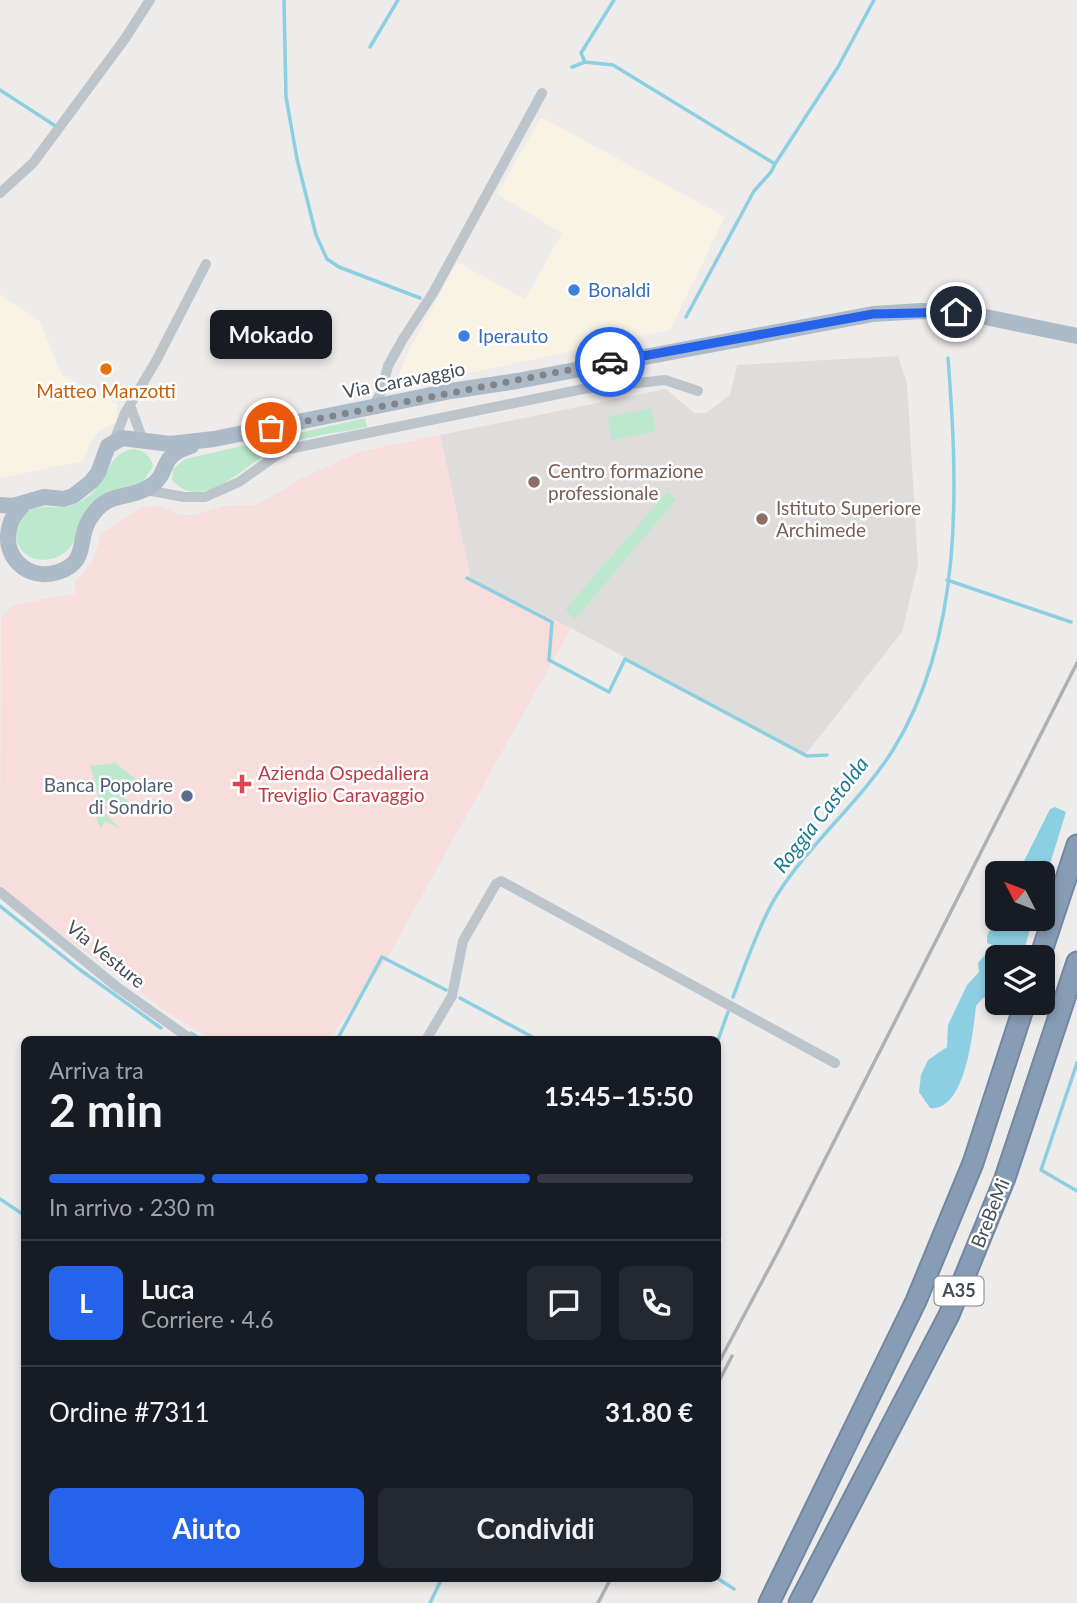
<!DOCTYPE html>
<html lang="it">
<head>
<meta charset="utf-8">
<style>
  :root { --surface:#171b24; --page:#242831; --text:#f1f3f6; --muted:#9ea1a6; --line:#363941; --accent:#2563eb }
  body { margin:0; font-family:Lato,sans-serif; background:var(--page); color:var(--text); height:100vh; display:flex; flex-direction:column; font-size:26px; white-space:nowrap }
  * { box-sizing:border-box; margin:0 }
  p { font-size:23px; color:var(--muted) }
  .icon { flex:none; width:38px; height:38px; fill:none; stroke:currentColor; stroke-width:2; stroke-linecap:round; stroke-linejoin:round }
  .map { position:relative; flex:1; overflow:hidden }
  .drawer { position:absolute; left:21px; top:1036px; width:700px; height:546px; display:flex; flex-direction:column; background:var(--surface); border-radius:10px; box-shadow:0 4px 10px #0003 }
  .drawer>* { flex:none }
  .needle { width:46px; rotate:312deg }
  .tools { position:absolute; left:985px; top:861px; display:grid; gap:14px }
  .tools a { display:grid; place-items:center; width:70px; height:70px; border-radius:10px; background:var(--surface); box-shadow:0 4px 10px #0003; font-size:35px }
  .pin { position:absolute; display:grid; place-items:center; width:60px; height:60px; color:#fff; margin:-30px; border:4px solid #fff; border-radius:50%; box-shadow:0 2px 7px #0007 }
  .courier { position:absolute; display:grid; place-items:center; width:70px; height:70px; margin:-35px; border:5px solid #2563eb; border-radius:50%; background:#fff; color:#222; box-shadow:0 2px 9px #0007 }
  .bubble { position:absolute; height:49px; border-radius:10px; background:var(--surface); box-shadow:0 4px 10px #0003; font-size:23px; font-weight:700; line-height:49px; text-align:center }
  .headline em { font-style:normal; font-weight:700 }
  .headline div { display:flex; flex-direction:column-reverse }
  .headline { display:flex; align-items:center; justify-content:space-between; height:119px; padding:0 28px }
  h1 { font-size:46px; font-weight:700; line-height:52px }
  .bar { display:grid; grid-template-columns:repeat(4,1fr); gap:10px 7px; align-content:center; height:84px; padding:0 28px }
  .bar i { height:9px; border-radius:5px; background:var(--line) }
  .bar .on { background:var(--accent) }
  .bar p { grid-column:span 4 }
  .line { display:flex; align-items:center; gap:18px; padding:0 28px; border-top:2px solid var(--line) }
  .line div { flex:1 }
  .round { display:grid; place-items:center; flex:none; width:74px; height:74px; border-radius:10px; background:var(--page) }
  .button { display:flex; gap:14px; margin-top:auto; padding:14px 28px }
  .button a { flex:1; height:80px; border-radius:10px; background:var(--accent); color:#fff; font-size:28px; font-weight:700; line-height:80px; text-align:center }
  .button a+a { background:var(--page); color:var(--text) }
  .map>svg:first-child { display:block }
  .commercial { fill:#f9f3e4 }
  .education { fill:#dfdcdc }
  .medical { fill:#f7dedc }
  .green { fill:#bce9ce }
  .water { fill:#8dcfe2 }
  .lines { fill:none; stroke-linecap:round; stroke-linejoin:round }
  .stream { stroke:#8dcfe2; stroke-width:3.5 }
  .highway-casing { stroke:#7288a2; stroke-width:23 }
  .street { stroke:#bdc5cc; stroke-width:10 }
  .primary { stroke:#adbac8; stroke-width:16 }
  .highway { stroke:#879db6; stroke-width:19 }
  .rail { stroke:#aeb0b5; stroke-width:3.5 }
  .done { stroke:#80858a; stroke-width:7; stroke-dasharray:0 12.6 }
  .route { stroke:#2563eb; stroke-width:9 }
  .shop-dot { fill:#3f7fe0; stroke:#fff; stroke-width:2.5 }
  .food-dot { fill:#e8710a; stroke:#fff; stroke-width:2.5 }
  .education-dot { fill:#8d6e63; stroke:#fff; stroke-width:2.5 }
  .health-dot { fill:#e0444e; stroke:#fff; stroke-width:2.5 }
  .service-dot { fill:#5c6f8a; stroke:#fff; stroke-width:2.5 }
  .labels { text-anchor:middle; stroke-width:5; stroke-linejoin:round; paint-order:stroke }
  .shield { fill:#fff; stroke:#7d8389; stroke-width:2 }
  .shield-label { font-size:18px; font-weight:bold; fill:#454e56 }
  .shop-label { font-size:19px; fill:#366cbe; stroke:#fff; text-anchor:start }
  .street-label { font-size:19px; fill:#454e56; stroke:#fff }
  .food-label { font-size:19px; fill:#c56008; stroke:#fff }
  .education-label { font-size:19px; fill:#785e54; stroke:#fff; text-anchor:start }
  .health-label { font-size:19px; fill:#be3a42; stroke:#fff; text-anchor:start }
  .service-label { font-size:19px; fill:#4e5e75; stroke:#fff; text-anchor:end }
  .water-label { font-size:21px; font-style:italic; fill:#197a96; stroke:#fff }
</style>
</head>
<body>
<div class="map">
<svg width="1077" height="1603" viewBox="0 0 1077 1603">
  <rect width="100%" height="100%" fill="#eeebeb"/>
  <path class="commercial" d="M 541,117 L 725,217 L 670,330 L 394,389 L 407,354 L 457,262 L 525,299 L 562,233 L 497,194 Z
    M 0,294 L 40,322 L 62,375 L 118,404 L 116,422 L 98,432 L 91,441 L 83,461 L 0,478 Z"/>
  <path class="education" d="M 898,356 L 907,383 L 918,565 L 902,632 L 805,755 L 571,628 L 471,580 L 440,435 L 666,389 L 694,413 L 706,413 L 730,395 L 737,365 Z"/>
  <path class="medical" d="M 440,435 L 471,580 L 571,628 L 385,962 L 329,1039 L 211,1039 L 167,1012 L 0,889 L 1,617 L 14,605 L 76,593 L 75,582 L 93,561 L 101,534 L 141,508 L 158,506 L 181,515 L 195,515 L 224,506 L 257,505 L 300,479 L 359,452 Z"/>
  <path class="green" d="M 651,408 L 656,431 L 612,440 L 608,417 Z
    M 365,418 L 367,427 C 338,433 304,436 277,448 C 248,460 205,516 172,480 L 173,469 L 185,459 Z
    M 134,449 C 145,451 152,457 153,467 L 142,483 C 122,489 106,489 90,505 C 76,519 81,529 73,543 C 64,559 41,565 27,555 C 21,551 17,544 16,537 C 14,530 16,524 21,518 C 35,501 46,509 65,507 C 73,506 82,501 89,496 C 108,481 108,451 134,449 Z
    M 667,492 L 676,500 L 575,619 L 565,610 Z
    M 115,763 L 144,785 L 143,792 L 127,779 L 116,790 L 136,809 L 132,818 L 111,797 L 100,808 L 120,829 L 105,821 L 101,828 C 92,815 99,808 98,795 C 97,785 93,775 90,766 Z"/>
  <path class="water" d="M 1055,807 L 1066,812 L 1043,887 L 1043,873 L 1018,873 L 1050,809 Z
    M 997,915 L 998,919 L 1033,919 L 1024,950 L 1017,955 L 987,943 L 987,936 Z
    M 984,956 L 993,956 L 997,960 L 997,991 L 990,998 L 983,998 L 976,1006 C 973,1031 966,1112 930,1108 L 919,1092 L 921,1075 L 928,1060 L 947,1047 L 948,1025 L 967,985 L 979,972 L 978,963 Z"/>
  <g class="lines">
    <path class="stream" d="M 284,0 L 286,97 L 297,159 L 316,235 L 327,259 L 339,267 L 420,298
      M 370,47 L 398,0
      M 585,62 L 581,53 L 614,0
      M 572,67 L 585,62 L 613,65 L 775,164 L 771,172 L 754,191 L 686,317
      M 0,90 L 54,125
      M 775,164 L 838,67 L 874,0
      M 467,578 L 552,622 L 549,660 L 609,692 L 625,659 L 807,756 L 827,755
      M 947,580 L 1071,622
      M 0,906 L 79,969 L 161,1028
      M 994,961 L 1000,945
      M 733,997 C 744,968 761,920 777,895 C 810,843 860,802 893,750 C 964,635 958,487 948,358
      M 460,998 L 538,1040
      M 191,1033 L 201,1040
      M 337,1040 L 382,957 L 446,990
      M 718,1040 L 728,1012
      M 1077,1063 L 1041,1170 L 1077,1191
      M 0,1199 L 24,1215
      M 717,1578 L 734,1589
      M 430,1603 L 442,1578"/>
    <g class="highway-casing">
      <path id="highway" d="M 1040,957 L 1077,845
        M 769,1603 L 916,1301 L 973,1163 L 1025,1003
        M 799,1603 L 949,1315 L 1005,1178 L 1077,962"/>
    </g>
    <path class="street" d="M 0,193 L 33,163 L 124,40 L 150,0
      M 130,405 L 142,438
      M 373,407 L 382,390 L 388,366 L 403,339 L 433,293 L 542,93
      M 114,441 L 125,413 L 156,361 L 206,264
      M 146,490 L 184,497 L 205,497 L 239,482 L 284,450 L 583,389 L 665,380 L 698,391
      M 0,892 L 117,987 L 192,1040
      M 426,1040 L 452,996 L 463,941 L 496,884 L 501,881 L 835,1063"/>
    <path class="primary" d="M 25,503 C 19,509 12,516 10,525 C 0,556 28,582 58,572 C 89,562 77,540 89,520 C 108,488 129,502 152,485 C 171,471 157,457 191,446
      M 0,505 L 13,506 L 44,497 L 64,499 L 73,496 L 91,482 L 98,473 L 108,446 L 122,438 L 170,444 L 214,439 L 451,391 L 517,381 L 873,314 L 921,311 L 966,313 L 1077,336"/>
    <use href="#highway" class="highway"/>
    <path class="rail" d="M 718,1364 L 781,1246 L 1077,663
      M 718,1383 L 732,1356
      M 598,1603 L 611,1578"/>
  </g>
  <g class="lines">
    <path class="done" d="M 271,428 L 610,362"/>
    <path class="route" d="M 610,362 L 873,314 L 956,312"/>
  </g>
  <g class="shop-dot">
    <circle cx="574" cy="290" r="7"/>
    <circle cx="464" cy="336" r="7"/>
  </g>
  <circle class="food-dot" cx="106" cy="369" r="7"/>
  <g class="education-dot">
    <circle cx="534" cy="482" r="7"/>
    <circle cx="762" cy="519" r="7"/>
  </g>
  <path class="health-dot" d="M238.5 773.5h7v7h7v7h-7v7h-7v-7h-7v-7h7z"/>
  <circle class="service-dot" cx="187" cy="796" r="7"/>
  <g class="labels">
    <rect class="shield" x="934.5" y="1276.5" width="49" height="29" rx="5"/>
    <g class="shield-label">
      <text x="959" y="1297">A35</text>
    </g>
    <g class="shop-label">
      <text x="588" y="297">Bonaldi</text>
      <text x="478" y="343">Iperauto</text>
    </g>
    <g class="street-label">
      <text transform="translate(404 380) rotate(-11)" y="7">Via Caravaggio</text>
      <text transform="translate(106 954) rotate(39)" y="7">Via Vesture</text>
      <text transform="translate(990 1213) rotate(-68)" y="7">BreBeMi</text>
    </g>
    <g class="food-label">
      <text x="106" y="398">Matteo Manzotti</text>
    </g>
    <g class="education-label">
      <text x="548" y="478">Centro formazione<tspan x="548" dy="22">professionale</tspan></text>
      <text x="776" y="515">Istituto Superiore<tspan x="776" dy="22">Archimede</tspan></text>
    </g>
    <g class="health-label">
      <text x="258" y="780">Azienda Ospedaliera<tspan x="258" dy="22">Treviglio Caravaggio</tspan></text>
    </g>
    <g class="service-label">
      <text x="173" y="792">Banca Popolare<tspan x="173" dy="22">di Sondrio</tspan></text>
    </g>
    <g class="water-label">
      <text transform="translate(821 815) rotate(-52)" y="7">Roggia Castolda</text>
    </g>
  </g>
</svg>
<div class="tools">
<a><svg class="needle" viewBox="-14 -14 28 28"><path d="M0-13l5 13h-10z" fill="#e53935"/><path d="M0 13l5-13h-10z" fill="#9ea1a6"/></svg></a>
<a><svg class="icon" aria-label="layers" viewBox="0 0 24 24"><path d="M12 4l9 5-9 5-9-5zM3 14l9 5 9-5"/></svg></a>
</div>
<div class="pin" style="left:271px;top:428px;background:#ea580c"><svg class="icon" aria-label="bag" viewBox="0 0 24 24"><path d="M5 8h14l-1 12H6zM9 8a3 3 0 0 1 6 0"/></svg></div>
<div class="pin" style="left:956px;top:312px;background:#1f2937"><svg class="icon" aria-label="home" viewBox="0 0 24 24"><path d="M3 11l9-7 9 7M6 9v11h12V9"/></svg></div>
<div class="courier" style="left:610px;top:362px"><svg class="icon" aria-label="car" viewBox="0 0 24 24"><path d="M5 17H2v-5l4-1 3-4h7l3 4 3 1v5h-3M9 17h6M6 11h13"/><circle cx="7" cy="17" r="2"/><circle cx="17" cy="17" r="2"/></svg></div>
<div class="bubble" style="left:210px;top:310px;width:122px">Mokado</div>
<section class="drawer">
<div class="headline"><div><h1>2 min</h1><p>Arriva tra</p></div><em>15:45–15:50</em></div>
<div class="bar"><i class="on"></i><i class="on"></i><i class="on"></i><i></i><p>In arrivo · 230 m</p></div>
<div class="line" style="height:126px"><b class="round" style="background:var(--accent);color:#fff">L</b><div><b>Luca</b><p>Corriere · 4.6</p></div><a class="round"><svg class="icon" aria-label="chat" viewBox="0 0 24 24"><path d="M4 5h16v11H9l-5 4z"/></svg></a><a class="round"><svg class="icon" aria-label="phone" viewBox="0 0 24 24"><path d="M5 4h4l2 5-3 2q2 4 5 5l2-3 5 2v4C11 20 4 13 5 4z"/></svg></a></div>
<div class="line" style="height:91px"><div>Ordine #7311</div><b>31.80 €</b></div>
<div class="button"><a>Aiuto</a><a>Condividi</a></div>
</section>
</div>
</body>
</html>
